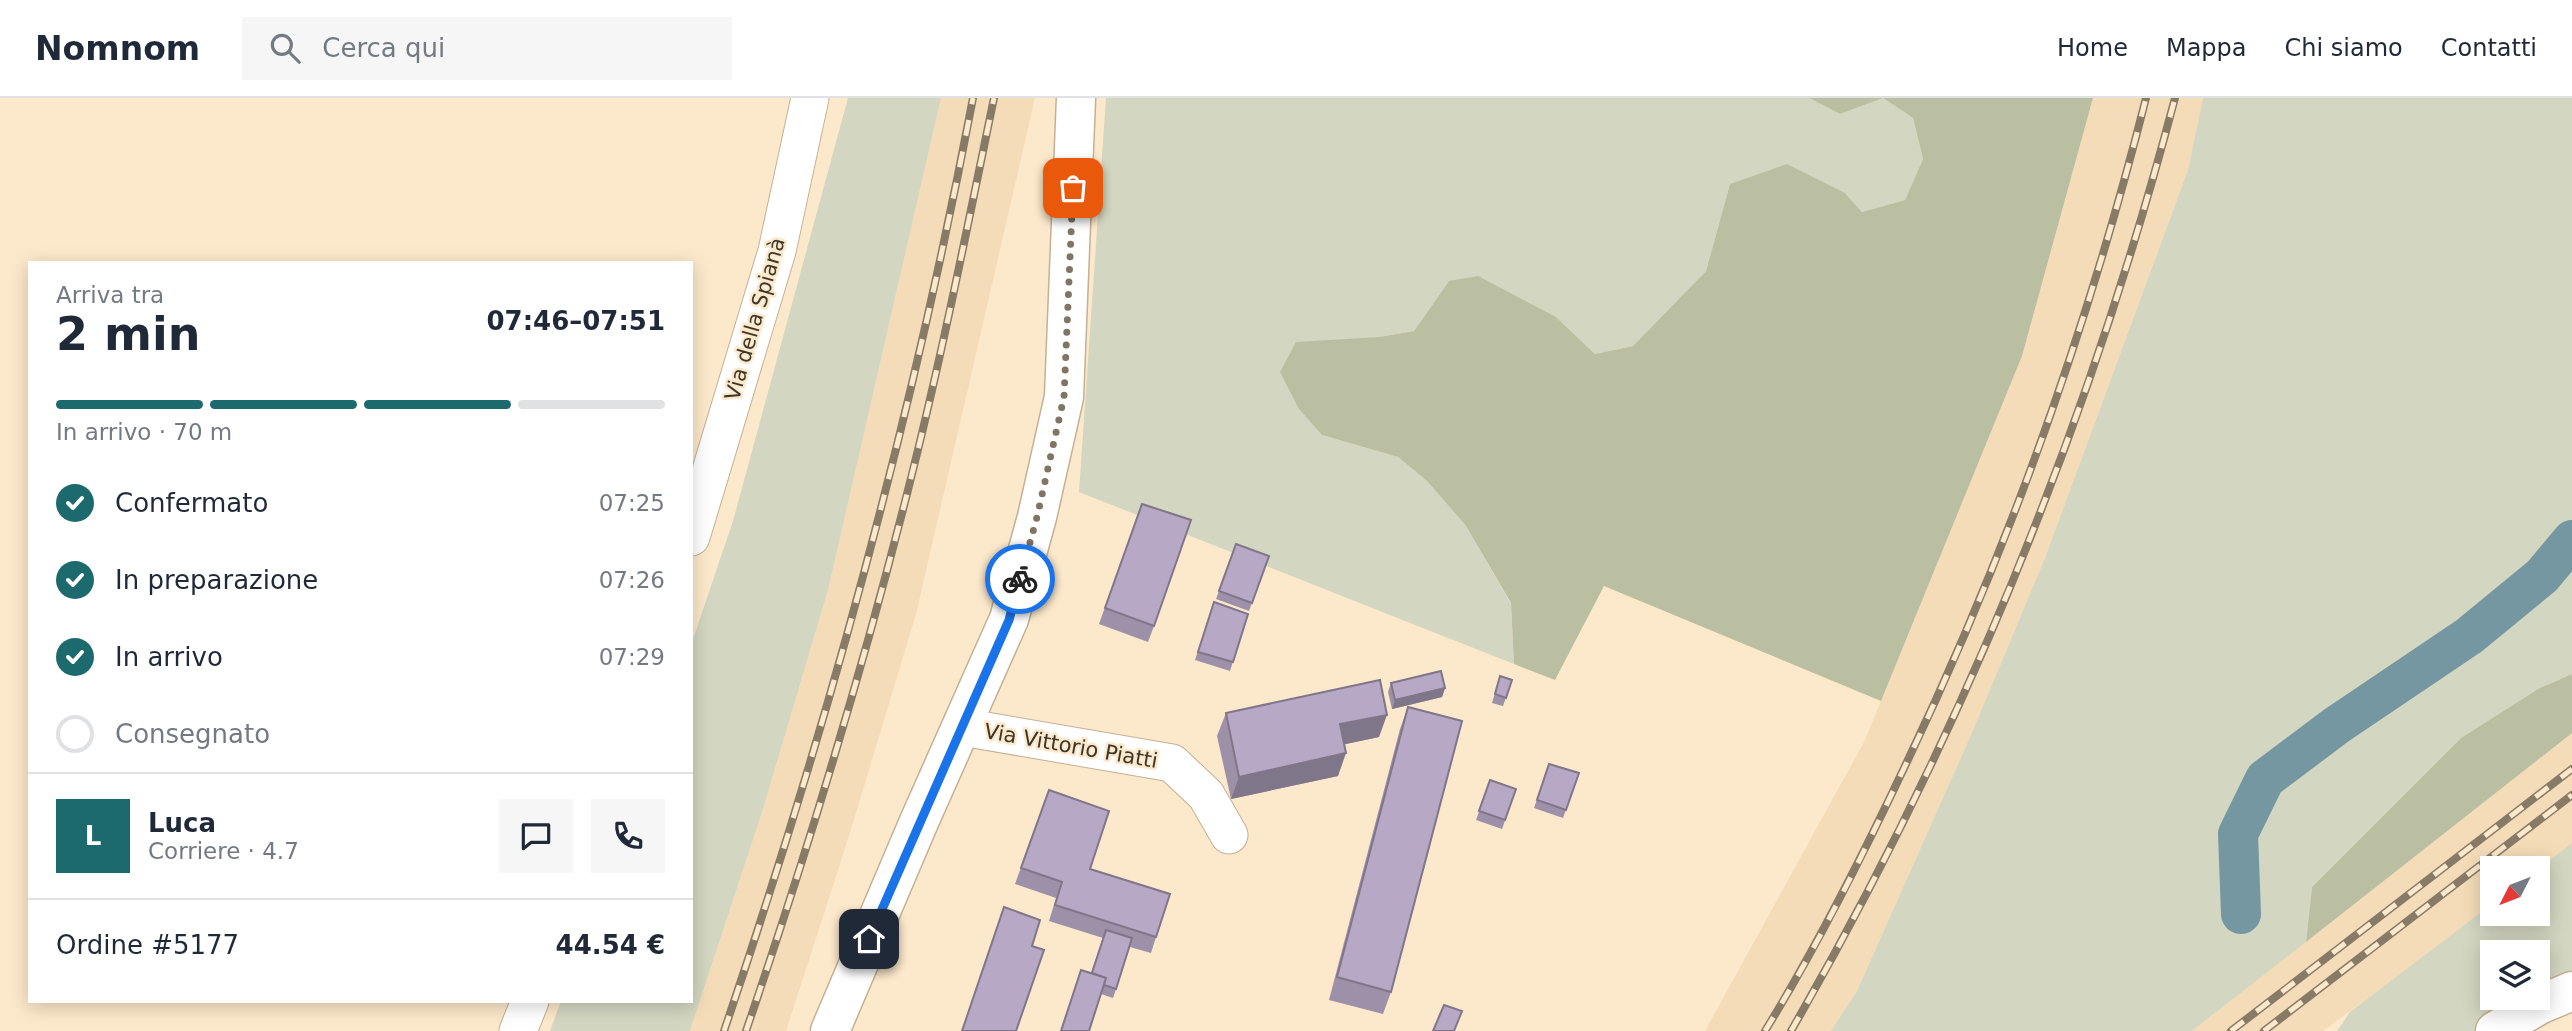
<!DOCTYPE html>
<html lang="it">
<head>
<meta charset="utf-8">
<style>
  :root { --surface:#fff; --page:#f6f6f7; --text:#1f2937; --muted:#747a83; --line:#e0e1e3; --accent:#1d6a6e }
  body { margin:0; font-family:"DejaVu Sans",sans-serif; background:var(--page); color:var(--text); height:100vh; display:flex; flex-direction:column; font-size:26px; white-space:nowrap }
  * { box-sizing:border-box; margin:0 }
  p { font-size:23px; color:var(--muted) }
  .icon { flex:none; width:38px; height:38px; fill:none; stroke:currentColor; stroke-width:2; stroke-linecap:round; stroke-linejoin:round }
  .map { position:relative; flex:1; overflow:hidden }
  .drawer { position:absolute; left:28px; top:163px; width:665px; height:742px; display:flex; flex-direction:column; background:var(--surface); border-radius:0px; box-shadow:0 4px 18px #0003 }
  .drawer>* { flex:none }
  .needle { width:46px; rotate:228deg }
  .tools { position:absolute; left:2480px; top:758px; display:grid; gap:14px }
  .tools a { display:grid; place-items:center; width:70px; height:70px; border-radius:0px; background:var(--surface); box-shadow:0 4px 18px #0003; font-size:35px }
  .pin { position:absolute; display:grid; place-items:center; width:60px; height:60px; color:#fff; margin:-30px; border-radius:14px; box-shadow:0 4px 10px #0006 }
  .courier { position:absolute; display:grid; place-items:center; width:70px; height:70px; margin:-35px; border:5px solid #1a73e8; border-radius:50%; background:#fff; color:#222; box-shadow:0 2px 9px #0007 }
  .head em { font-style:normal; font-weight:800 }
  .head div { display:flex; flex-direction:column-reverse }
  .head { display:flex; align-items:center; justify-content:space-between; height:119px; padding:0 28px }
  h1 { font-size:46px; font-weight:800; line-height:52px }
  .bar { display:grid; grid-template-columns:repeat(4,1fr); gap:10px 7px; align-content:center; height:84px; padding:0 28px }
  .bar i { height:9px; border-radius:5px; background:var(--line) }
  .bar .current { background:var(--accent) }
  .bar p { grid-column:span 4 }
  .line { display:flex; align-items:center; gap:18px; padding:0 28px; border-top:2px solid var(--line) }
  .line div { flex:1 }
  .round { display:grid; place-items:center; flex:none; width:74px; height:74px; border-radius:0px; background:var(--page) }
  ol { padding:0 28px; list-style:none }
  li { display:flex; align-items:center; gap:21px; height:77px }
  li p { margin-inline-start:auto }
  li .icon { padding:7px; border-radius:50%; background:var(--accent); color:#fff; stroke-width:4 }
  li:last-child { color:var(--muted) }
  li i { width:38px; height:38px; border:4px solid var(--line); border-radius:50% }
  header { display:flex; align-items:center; gap:42px; box-sizing:border-box; height:98px; padding:0 35px; background:var(--surface); border-bottom:2px solid var(--line) }
  header strong { font-size:33px }
  nav { display:flex; gap:38px; margin-inline-start:auto; font-size:24px }
  .search { width:490px; height:63px; background:var(--page); display:flex; align-items:center; gap:18px; box-sizing:border-box; padding:0 24px; border-radius:0px; color:var(--muted); font-size:26px }
  .map>svg:first-child { display:block }
  .built { fill:#f4dcb8 }
  .green { fill:#d3d6c0; fill-rule:evenodd }
  .forest { fill:#bbbfa1 }
  .lines { fill:none; stroke-linecap:round; stroke-linejoin:round }
  .canal { stroke:#7597a2; stroke-width:40 }
  .minor-casing { stroke:#c4b094; stroke-width:39 }
  .tertiary-casing { stroke:#c4b094; stroke-width:41 }
  .minor { stroke:#fff; stroke-width:37 }
  .tertiary { stroke:#fff; stroke-width:38 }
  .rail-casing { stroke:#877b68; stroke-width:8 }
  .rail { stroke:#fce8ca; stroke-width:5; stroke-dasharray:16; stroke-linecap:butt }
  .wall { fill:#9d90a9 }
  .shaded-wall { fill:#80768a }
  .building { fill:#b7a8c5; stroke:#80768a; stroke-width:2 }
  .done { stroke:#807462; stroke-width:7; stroke-dasharray:0 12.6 }
  .route { stroke:#1a73e8; stroke-width:9 }
  .labels { text-anchor:middle; stroke-width:5; stroke-linejoin:round; paint-order:stroke }
  .street-label { font-size:21px; fill:#3d362a; stroke:#fce8ca }
</style>
</head>
<body>
<header>
<strong>Nomnom</strong>
<div class="search"><svg class="icon" aria-label="search" viewBox="0 0 24 24"><circle cx="10" cy="10" r="6"/><path d="M15 15l6 6"/></svg>Cerca qui</div>
<nav><a>Home</a><a>Mappa</a><a>Chi siamo</a><a>Contatti</a></nav>
</header>
<div class="map">
<svg width="2572" height="933" viewBox="0 0 2572 933">
  <rect width="100%" height="100%" fill="#fce8ca"/>
  <path class="built" d="M 941,0 L 1035,0 L 916,516 L 849,738 L 786,933 L 690,933 L 763,711 L 828,492 Z
    M 2093,0 L 2203,0 L 2188,72 L 2045,460 L 1971,637 L 1857,893 L 1831,933 L 1705,933 L 1864,644 L 1881,603 L 2022,258 Z
    M 2572,635 L 2572,750 L 2538,776 L 2538,770 L 2492,770 L 2492,809 L 2323,933 L 2192,933 Z"/>
  <path class="green" d="M 848,0 L 941,0 L 828,492 L 763,711 L 690,933 L 550,933 L 561,903 L 691,903 L 691,547 L 733,423 Z
    M 1106,0 L 1809,0 L 1840,16 L 1883,0 L 1913,20 L 1923,61 L 1905,102 L 1862,114 L 1845,95 L 1730,86 L 1706,173 L 1633,248 L 1595,256 L 1556,219 L 1449,183 L 1414,233 L 1379,239 L 1322,337 L 1398,359 L 1427,383 L 1466,428 L 1511,506 L 1514,566 L 1079,394 Z
    M 2203,0 L 2572,0 L 2572,576 L 2538,591 L 2461,640 L 2312,789 L 2306,844 L 2192,933 L 1831,933 L 1857,893 L 1971,637 L 2045,460 L 2188,72 Z
    M 2572,745 L 2572,884 L 2475,933 L 2337,933 L 2350,914 L 2492,806 L 2492,816 L 2538,816 L 2538,771 ZM 2492,854 L 2538,854 L 2538,900 L 2492,900 Z"/>
  <path class="forest" d="M 1809,0 L 2093,0 L 2022,258 L 1881,603 L 1604,488 L 1555,582 L 1514,566 L 1511,505 L 1466,428 L 1427,383 L 1398,359 L 1322,337 L 1299,311 L 1280,274 L 1296,244 L 1379,239 L 1414,233 L 1449,183 L 1478,178 L 1556,219 L 1595,256 L 1633,248 L 1706,173 L 1730,86 L 1787,66 L 1845,95 L 1862,114 L 1905,102 L 1923,61 L 1913,20 L 1883,0 L 1840,16 Z
    M 2572,576 L 2572,635 L 2306,844 L 2312,789 L 2461,640 L 2538,591 Z"/>
  <g class="lines">
    <path class="canal" d="M 2241,816 L 2238,736 L 2265,681 L 2337,627 L 2469,538 L 2542,478 L 2572,442"/>
    <g class="minor-casing">
      <path id="minor" d="M 691,439 L 777,153 L 810,0
        M 962,629 L 1172,665 L 1206,697 L 1229,737
        M 518,933 L 530,903"/>
    </g>
    <g class="tertiary-casing">
      <path id="tertiary" d="M 830,933 L 918,726 L 1009,521 L 1037,419 L 1064,299 L 1076,0
        M 2495,933 L 2539,907 L 2572,893"/>
    </g>
    <use href="#minor" class="minor"/>
    <use href="#tertiary" class="tertiary"/>
    <g class="rail-casing">
      <path id="rail" d="M 724,933 C 828,628 913,317 973,0
        M 746,933 C 807,755 862,574 908,392 C 941,262 967,131 994,0
        M 1765,933 C 1818,847 1863,757 1906,666 C 2008,452 2088,230 2146,0
        M 1791,933 C 1960,640 2089,327 2175,0
        M 2231,933 L 2572,671
        M 2264,933 L 2572,697"/>
    </g>
    <use href="#rail" class="rail"/>
  </g>
  <path class="wall" d="M 1142,406 L 1154,528 L 1148,544 L 1099,526 Z
    M 1236,446 L 1269,458 L 1249,513 L 1216,501 Z
    M 1214,504 L 1248,516 L 1230,573 L 1195,562 Z
    M 1500,578 L 1512,582 L 1503,608 L 1492,605 Z
    M 1391,585 L 1445,590 L 1442,599 L 1392,611 L 1388,594 Z
    M 1311,597 L 1379,639 L 1345,646 L 1338,678 L 1231,701 L 1217,638 L 1226,615 Z
    M 1408,609 L 1391,894 L 1383,916 L 1329,902 L 1400,631 Z
    M 1549,666 L 1579,675 L 1563,720 L 1534,710 Z
    M 1490,682 L 1516,691 L 1502,731 L 1476,722 Z
    M 1049,692 L 1090,771 L 1156,839 L 1151,855 L 1130,849 L 1113,900 L 1101,896 L 1089,933 L 1061,933 L 1081,872 L 1091,875 L 1103,840 L 1049,823 L 1056,800 L 1015,786 Z"/>
  <path class="shaded-wall" d="M 1445,590 L 1442,599 L 1392,611 L 1395,602 Z
    M 1387,617 L 1379,639 L 1332,649 L 1340,626 Z
    M 1346,655 L 1338,678 L 1231,701 L 1239,679 Z"/>
  <path class="building" d="M 1142,406 L 1191,422 L 1154,528 L 1105,510 Z
    M 1236,446 L 1269,458 L 1252,505 L 1219,493 Z
    M 1214,504 L 1248,516 L 1233,564 L 1198,554 Z
    M 1441,573 L 1445,590 L 1395,602 L 1391,585 Z
    M 1500,578 L 1512,582 L 1506,600 L 1495,596 Z
    M 1380,582 L 1387,617 L 1340,626 L 1346,655 L 1239,679 L 1226,615 Z
    M 1408,609 L 1462,623 L 1391,894 L 1337,879 Z
    M 1549,666 L 1579,675 L 1566,712 L 1537,702 Z
    M 1490,682 L 1516,691 L 1505,722 L 1479,713 Z
    M 1049,692 L 1109,713 L 1090,771 L 1170,796 L 1156,839 L 1055,807 L 1062,784 L 1021,770 Z
    M 1004,809 L 1040,822 L 1032,848 L 1044,852 L 1016,933 L 962,933 Z
    M 1106,832 L 1132,840 L 1116,891 L 1104,887 L 1106,880 L 1092,875 Z
    M 1081,872 L 1106,880 L 1089,933 L 1061,933 Z
    M 1444,907 L 1462,913 L 1454,933 L 1433,933 Z"/>
  <g class="lines">
    <path class="done" d="M 1020,481 L 1037,419 L 1064,299 L 1073,90"/>
    <path class="route" d="M 869,841 L 1009,522 L 1020,481"/>
  </g>
  <g class="labels">
    <g class="street-label">
      <text transform="translate(755 221) rotate(-74)" y="7">Via della Spianà</text>
      <text transform="translate(1071 648) rotate(10)" y="7">Via Vittorio Piatti</text>
    </g>
  </g>
</svg>
<div class="tools">
<a><svg class="needle" viewBox="-14 -14 28 28"><path d="M0-13l5 13h-10z" fill="#e53935"/><path d="M0 13l5-13h-10z" fill="#747a83"/></svg></a>
<a><svg class="icon" aria-label="layers" viewBox="0 0 24 24"><path d="M12 4l9 5-9 5-9-5zM3 14l9 5 9-5"/></svg></a>
</div>
<div class="pin" style="left:1073px;top:90px;background:#ea580c"><svg class="icon" aria-label="bag" viewBox="0 0 24 24"><path d="M5 8h14l-1 12H6zM9 8a3 3 0 0 1 6 0"/></svg></div>
<div class="pin" style="left:869px;top:841px;background:#1f2937"><svg class="icon" aria-label="home" viewBox="0 0 24 24"><path d="M3 11l9-7 9 7M6 9v11h12V9"/></svg></div>
<div class="courier" style="left:1020px;top:481px"><svg class="icon" aria-label="bike" viewBox="0 0 24 24"><circle cx="6" cy="16" r="4"/><circle cx="18" cy="16" r="4"/><path d="M6 16l4-8h5l3 8M10 8l3 8H6M13 5h3"/></svg></div>
<section class="drawer">
<div class="head"><div><h1>2 min</h1><p>Arriva tra</p></div><em>07:46–07:51</em></div>
<div class="bar"><i class="current"></i><i class="current"></i><i class="current"></i><i></i><p>In arrivo · 70 m</p></div>
<ol>
<li><svg class="icon" aria-label="check" viewBox="0 0 24 24"><path d="M5 12l5 5 9-10"/></svg>Confermato<p>07:25</p></li>
<li><svg class="icon" aria-label="check" viewBox="0 0 24 24"><path d="M5 12l5 5 9-10"/></svg>In preparazione<p>07:26</p></li>
<li><svg class="icon" aria-label="check" viewBox="0 0 24 24"><path d="M5 12l5 5 9-10"/></svg>In arrivo<p>07:29</p></li>
<li><i></i>Consegnato</li>
</ol>
<div class="line" style="height:126px"><b class="round" style="background:var(--accent);color:#fff">L</b><div><b>Luca</b><p>Corriere · 4.7</p></div><a class="round"><svg class="icon" aria-label="chat" viewBox="0 0 24 24"><path d="M4 5h16v11H9l-5 4z"/></svg></a><a class="round"><svg class="icon" aria-label="phone" viewBox="0 0 24 24"><path d="M5 4h4l2 5-3 2q2 4 5 5l2-3 5 2v4C11 20 4 13 5 4z"/></svg></a></div>
<div class="line" style="height:91px"><div>Ordine #5177</div><b>44.54 €</b></div>
</section>
</div>
</body>
</html>
